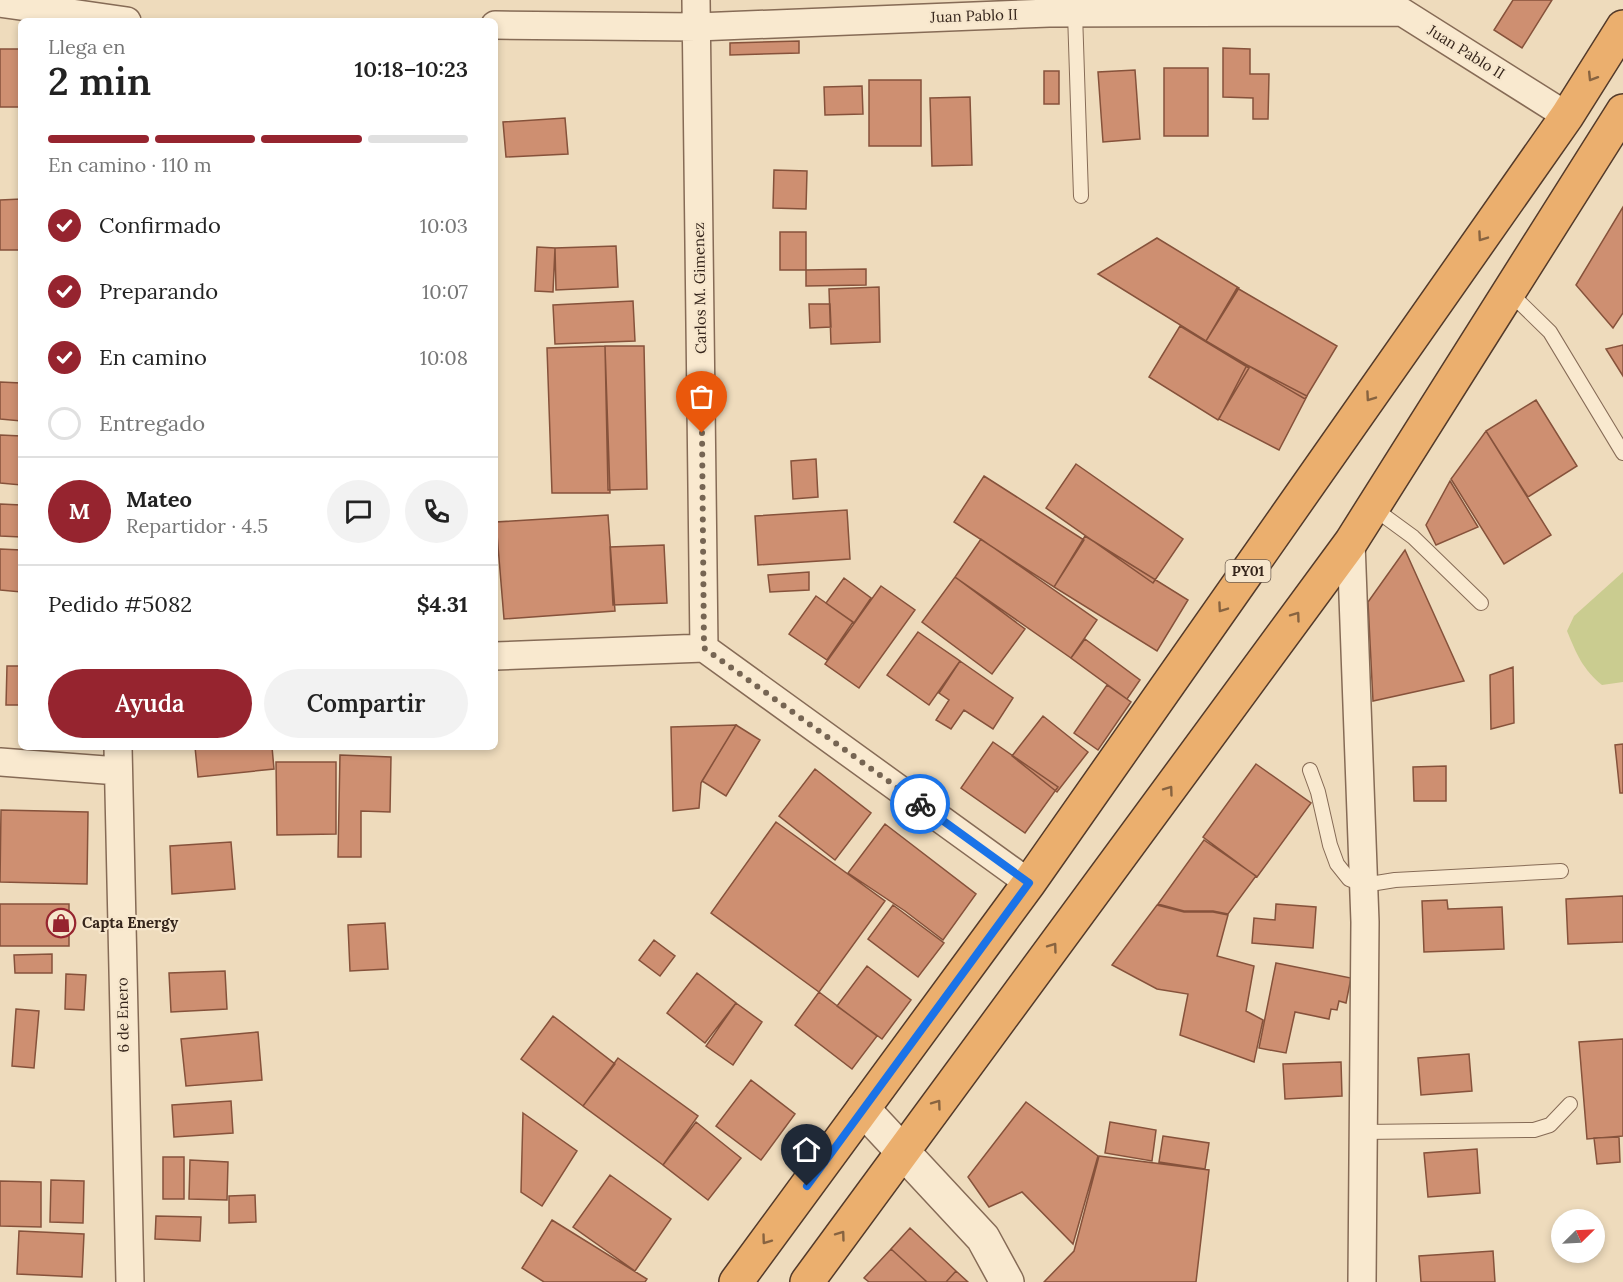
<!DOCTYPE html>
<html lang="es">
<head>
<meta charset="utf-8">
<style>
  :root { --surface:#fff; --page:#f2f2f2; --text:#222; --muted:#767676; --line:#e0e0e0; --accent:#96242f }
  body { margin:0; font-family:Lora,serif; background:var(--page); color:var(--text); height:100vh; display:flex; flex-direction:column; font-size:22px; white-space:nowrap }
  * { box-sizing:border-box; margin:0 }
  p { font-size:20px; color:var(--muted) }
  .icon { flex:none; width:33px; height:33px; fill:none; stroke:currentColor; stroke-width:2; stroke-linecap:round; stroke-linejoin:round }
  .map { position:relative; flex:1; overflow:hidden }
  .drawer { position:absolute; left:18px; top:18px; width:480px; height:732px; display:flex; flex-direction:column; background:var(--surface); border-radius:9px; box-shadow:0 3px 9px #0003 }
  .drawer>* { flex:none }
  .needle { width:39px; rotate:66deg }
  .controls { position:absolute; left:1551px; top:1209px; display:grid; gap:12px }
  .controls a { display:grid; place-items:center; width:54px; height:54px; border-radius:50%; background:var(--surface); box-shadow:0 3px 9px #0003; font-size:30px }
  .pin { position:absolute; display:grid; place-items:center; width:51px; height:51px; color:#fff; margin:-62px -26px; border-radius:50% 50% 50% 0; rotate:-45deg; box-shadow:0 0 6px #0007 }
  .pin .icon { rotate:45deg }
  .courier { position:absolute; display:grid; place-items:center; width:60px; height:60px; margin:-30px; border:4px solid #1a73e8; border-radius:50%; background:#fff; color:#222; box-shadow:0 2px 8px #0007 }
  .headline em { font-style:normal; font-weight:600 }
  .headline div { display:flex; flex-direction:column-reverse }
  .headline { display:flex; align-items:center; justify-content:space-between; height:102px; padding:0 30px }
  h1 { font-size:39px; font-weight:600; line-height:45px }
  .bar { display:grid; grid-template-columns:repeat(4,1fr); gap:9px 6px; align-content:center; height:72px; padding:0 30px }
  .bar i { height:8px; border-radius:4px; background:var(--line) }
  .bar .on { background:var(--accent) }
  .bar p { grid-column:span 4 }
  .line { display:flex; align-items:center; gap:15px; padding:0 30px; border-top:2px solid var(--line) }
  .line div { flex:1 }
  .round { display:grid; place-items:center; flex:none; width:63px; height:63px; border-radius:32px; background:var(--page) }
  ol { padding:0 30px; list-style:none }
  li { display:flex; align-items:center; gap:18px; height:66px }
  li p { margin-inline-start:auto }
  li .icon { padding:6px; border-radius:50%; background:var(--accent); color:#fff; stroke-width:4 }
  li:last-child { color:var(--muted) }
  li i { width:33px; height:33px; border:3px solid var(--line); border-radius:50% }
  .cta { display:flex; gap:12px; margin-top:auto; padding:12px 30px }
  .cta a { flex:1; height:69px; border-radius:36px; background:var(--accent); color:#fff; font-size:24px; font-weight:600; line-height:69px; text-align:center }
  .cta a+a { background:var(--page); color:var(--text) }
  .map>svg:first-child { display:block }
  .green { fill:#cacc90 }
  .building { fill:#ce8f71; stroke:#86523b; stroke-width:1.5 }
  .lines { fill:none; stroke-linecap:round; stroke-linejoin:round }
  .service-casing { stroke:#866b56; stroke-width:16 }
  .minor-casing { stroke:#866b56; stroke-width:30 }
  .tertiary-casing { stroke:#866b56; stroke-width:36 }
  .trunk-casing { stroke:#533a2a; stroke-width:36 }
  .service { stroke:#f9e9cf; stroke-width:14 }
  .minor { stroke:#f9e9cf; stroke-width:27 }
  .tertiary { stroke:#f9e9cf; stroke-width:33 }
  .trunk { stroke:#ebaf6e; stroke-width:33 }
  .oneway { stroke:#876340 }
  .done { stroke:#766553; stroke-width:6; stroke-dasharray:0 10.8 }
  .route { stroke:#1a73e8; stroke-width:8 }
  .labels { text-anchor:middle; stroke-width:4.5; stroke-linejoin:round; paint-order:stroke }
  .shield { fill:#f6e6cc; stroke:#6f5f50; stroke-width:1.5 }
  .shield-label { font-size:14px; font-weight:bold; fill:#35251b }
  .street-label { font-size:15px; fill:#35251b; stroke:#f6e6cc }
  .poi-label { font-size:15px; font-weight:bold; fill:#35251b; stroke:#f6e6cc; text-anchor:start }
</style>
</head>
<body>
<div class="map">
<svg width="1623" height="1282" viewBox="0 0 1623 1282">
  <rect width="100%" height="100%" fill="#eedbbc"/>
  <path class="green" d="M 1623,572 L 1623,682 L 1602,685 C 1583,670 1576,653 1567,631 L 1574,616 Z"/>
  <path class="building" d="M 1513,0 L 1552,0 L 1522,48 L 1494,30 Z
    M 799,41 L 799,53 L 730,55 L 730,43 Z
    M 1223,48 L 1250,49 L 1250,74 L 1269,74 L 1268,119 L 1253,119 L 1253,98 L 1223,97 Z
    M 0,49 L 21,49 L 21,107 L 0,107 Z
    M 1164,68 L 1208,68 L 1208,136 L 1164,136 Z
    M 1135,70 L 1140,139 L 1103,142 L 1098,72 Z
    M 1044,71 L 1059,71 L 1059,104 L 1044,104 Z
    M 869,80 L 921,80 L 921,146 L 869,146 Z
    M 862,86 L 863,114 L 825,115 L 824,87 Z
    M 970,97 L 972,165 L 932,166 L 930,98 Z
    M 565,118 L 568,154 L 506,157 L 503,122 Z
    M 774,170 L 807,171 L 806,209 L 773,208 Z
    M 21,199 L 21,250 L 0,250 L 0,200 Z
    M 1623,207 L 1623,313 L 1613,328 L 1576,285 Z
    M 780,232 L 806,232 L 806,270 L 780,270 Z
    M 1157,238 L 1239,288 L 1206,341 L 1098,274 Z
    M 616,246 L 618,287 L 556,290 L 555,248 Z
    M 537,247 L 555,248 L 553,292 L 535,291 Z
    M 866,269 L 866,285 L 806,286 L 806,270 Z
    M 879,287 L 880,342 L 831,344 L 829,289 Z
    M 1237,288 L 1337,346 L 1305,399 L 1206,341 Z
    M 633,301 L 635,341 L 555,344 L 553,305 Z
    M 809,304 L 830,304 L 831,327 L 810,328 Z
    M 1180,326 L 1249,368 L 1218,420 L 1149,377 Z
    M 1623,345 L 1623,376 L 1606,349 Z
    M 605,346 L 610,493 L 552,493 L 547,348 Z
    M 605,346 L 644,346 L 647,489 L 608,490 Z
    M 1247,365 L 1307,396 L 1279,450 L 1219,419 Z
    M 0,382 L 21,383 L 21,421 L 0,419 Z
    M 1536,400 L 1577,466 L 1528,497 L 1486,431 Z
    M 1486,431 L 1551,535 L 1504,564 L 1451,479 Z
    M 0,435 L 21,436 L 21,485 L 0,483 Z
    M 816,459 L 818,497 L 793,499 L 791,461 Z
    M 1076,464 L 1183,539 L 1153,583 L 1046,508 Z
    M 984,476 L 1084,540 L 1054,587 L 954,522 Z
    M 1450,481 L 1478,527 L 1436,545 L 1426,525 Z
    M 0,504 L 21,505 L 21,537 L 0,536 Z
    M 847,510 L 850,559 L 758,565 L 755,516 Z
    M 608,515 L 615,611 L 504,619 L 496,522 Z
    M 1085,536 L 1188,600 L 1157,651 L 1054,587 Z
    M 981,539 L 1097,620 L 1071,658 L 955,577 Z
    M 664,545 L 667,603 L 613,605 L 610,547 Z
    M 0,549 L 21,550 L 21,592 L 0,590 Z
    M 1405,550 L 1464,681 L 1373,701 L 1368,602 Z
    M 809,572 L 809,590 L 770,592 L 768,575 Z
    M 955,577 L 1025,629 L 992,674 L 922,622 Z
    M 844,578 L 871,598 L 854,623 L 826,603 Z
    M 881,586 L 915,610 L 859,688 L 825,664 Z
    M 816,596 L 853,622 L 827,660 L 789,634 Z
    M 918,632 L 960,661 L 929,705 L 887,675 Z
    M 1085,639 L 1140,680 L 1127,699 L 1071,658 Z
    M 960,661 L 1013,698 L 993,729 L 964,710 L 951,729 L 936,720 L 949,700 L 939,693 Z
    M 7,666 L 21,666 L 21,705 L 6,705 Z
    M 1513,667 L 1514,723 L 1491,729 L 1490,675 Z
    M 1107,685 L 1131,702 L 1098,750 L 1074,733 Z
    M 1043,716 L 1088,752 L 1057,792 L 1012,756 Z
    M 736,725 L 701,783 L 699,808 L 673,811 L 671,727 Z
    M 736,725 L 760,740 L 726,796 L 702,781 Z
    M 993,742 L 1058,787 L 1025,833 L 961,788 Z
    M 1623,744 L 1623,793 L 1620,793 L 1615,745 Z
    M 195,747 L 272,747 L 274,769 L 198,777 Z
    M 340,755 L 391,757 L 390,812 L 361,811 L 361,857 L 338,857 Z
    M 276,762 L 336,762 L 336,834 L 277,835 Z
    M 1256,764 L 1311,803 L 1257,877 L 1203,837 Z
    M 1446,766 L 1446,801 L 1414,801 L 1413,767 Z
    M 815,769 L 871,813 L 835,860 L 779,816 Z
    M 1,810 L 88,812 L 87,884 L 0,882 Z
    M 776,822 L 885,901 L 819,992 L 711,913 Z
    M 885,824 L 976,894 L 943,940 L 905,911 L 848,873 Z
    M 1204,840 L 1256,876 L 1228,914 L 1213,911 L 1184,911 L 1158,904 Z
    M 231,842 L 235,889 L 172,894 L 170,846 Z
    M 1623,896 L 1623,942 L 1568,944 L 1566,899 Z
    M 1447,900 L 1448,909 L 1502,907 L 1504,949 L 1424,952 L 1422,901 Z
    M 0,904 L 69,904 L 69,946 L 0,946 Z
    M 1276,904 L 1316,907 L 1313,948 L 1252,943 L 1254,918 L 1275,920 Z
    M 893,905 L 944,943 L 918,977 L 868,939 Z
    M 1157,905 L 1184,912 L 1213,912 L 1228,915 L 1217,956 L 1254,966 L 1246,1011 L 1263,1020 L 1254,1062 L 1180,1035 L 1188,994 L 1157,989 L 1112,965 Z
    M 385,923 L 388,969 L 350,971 L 348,925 Z
    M 654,940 L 675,956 L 660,976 L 639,960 Z
    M 52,954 L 52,973 L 15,973 L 14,955 Z
    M 1276,963 L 1351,978 L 1346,1003 L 1339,1001 L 1337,1010 L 1331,1009 L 1329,1019 L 1295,1012 L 1286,1053 L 1259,1048 Z
    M 867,966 L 911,1000 L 882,1039 L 837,1006 Z
    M 225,971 L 227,1009 L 171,1012 L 169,973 Z
    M 697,973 L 736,1003 L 705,1043 L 667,1013 Z
    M 66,974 L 86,975 L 84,1010 L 65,1009 Z
    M 819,992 L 877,1036 L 852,1069 L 795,1025 Z
    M 736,1003 L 762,1022 L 733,1065 L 706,1046 Z
    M 16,1009 L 39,1011 L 34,1068 L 12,1066 Z
    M 553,1016 L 615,1064 L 583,1106 L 521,1059 Z
    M 258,1032 L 262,1080 L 186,1086 L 181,1039 Z
    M 1623,1039 L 1623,1136 L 1587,1139 L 1579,1042 Z
    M 1469,1054 L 1472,1091 L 1421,1095 L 1418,1058 Z
    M 618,1058 L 698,1116 L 663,1165 L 583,1106 Z
    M 1341,1062 L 1342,1096 L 1285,1099 L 1283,1064 Z
    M 751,1080 L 795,1114 L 761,1160 L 716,1126 Z
    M 231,1101 L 233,1133 L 174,1137 L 172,1105 Z
    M 1026,1102 L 1098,1156 L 1073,1244 L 1022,1192 L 989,1207 L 968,1177 Z
    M 523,1113 L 577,1151 L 542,1206 L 521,1192 Z
    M 696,1122 L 741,1158 L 708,1200 L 663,1165 Z
    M 1110,1122 L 1156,1130 L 1152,1161 L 1105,1153 Z
    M 1163,1136 L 1209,1143 L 1205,1169 L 1159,1162 Z
    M 1619,1137 L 1620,1162 L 1597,1164 L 1594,1138 Z
    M 1477,1149 L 1480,1193 L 1428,1197 L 1424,1153 Z
    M 1099,1156 L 1209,1170 L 1196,1282 L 1044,1282 L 1074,1251 Z
    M 163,1157 L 184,1157 L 184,1199 L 163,1199 Z
    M 190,1160 L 228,1162 L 227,1200 L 189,1199 Z
    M 610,1175 L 671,1219 L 635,1271 L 573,1227 Z
    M 51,1180 L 84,1181 L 83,1223 L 50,1222 Z
    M 0,1181 L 41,1182 L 41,1227 L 0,1226 Z
    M 255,1195 L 256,1222 L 229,1223 L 229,1196 Z
    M 156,1216 L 201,1217 L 200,1241 L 155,1239 Z
    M 552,1220 L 647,1279 L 645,1282 L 544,1282 L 522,1268 Z
    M 910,1228 L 956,1271 L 946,1282 L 927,1282 L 891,1249 Z
    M 19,1231 L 84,1234 L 82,1277 L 17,1274 Z
    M 891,1249 L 927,1282 L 869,1282 L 864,1278 Z
    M 1493,1251 L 1495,1282 L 1421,1282 L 1419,1256 Z
    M 956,1271 L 968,1282 L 946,1282 Z"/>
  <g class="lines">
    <g class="service-casing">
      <path id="service" d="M 1075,13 L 1081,196
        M 1509,292 L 1550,332 L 1623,453
        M 1372,507 L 1413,537 L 1481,603
        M 1310,770 L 1318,792 L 1330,845 L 1337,864 L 1349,879 L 1364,885 L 1395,880 L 1561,871
        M 1363,1132 L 1534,1130 L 1550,1125 L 1570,1104"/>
    </g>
    <g class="minor-casing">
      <path id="minor" d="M 696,0 L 704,648
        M 0,3 L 127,21
        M 495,25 L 697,27 L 1049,13 L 1402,12 L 1567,116
        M 1351,542 L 1365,922 L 1362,1282
        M 495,656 L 704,648 L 1029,883
        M 118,747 L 130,1282
        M 0,762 L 118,771"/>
    </g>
    <g class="tertiary-casing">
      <path id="tertiary" d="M 863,1109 L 983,1238 L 1007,1282"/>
    </g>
    <g class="trunk-casing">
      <path id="trunk" d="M 736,1282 L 1029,883 L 1567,116 L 1623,27
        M 807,1282 L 1351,542 L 1623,111"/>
    </g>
    <use href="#service" class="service"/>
    <use href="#minor" class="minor"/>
    <use href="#tertiary" class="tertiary"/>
    <use href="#trunk" class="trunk"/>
  </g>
  <defs><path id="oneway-chevron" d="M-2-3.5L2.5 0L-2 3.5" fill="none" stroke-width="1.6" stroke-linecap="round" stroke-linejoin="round" transform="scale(1.5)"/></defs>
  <g class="oneway">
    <use href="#oneway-chevron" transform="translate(1592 77) rotate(122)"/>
    <use href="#oneway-chevron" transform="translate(1482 237) rotate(125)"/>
    <use href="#oneway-chevron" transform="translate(1370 397) rotate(125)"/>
    <use href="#oneway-chevron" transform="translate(1222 608) rotate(125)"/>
    <use href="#oneway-chevron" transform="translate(1296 616) rotate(-54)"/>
    <use href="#oneway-chevron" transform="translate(1169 790) rotate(-54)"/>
    <use href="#oneway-chevron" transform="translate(1053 947) rotate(-54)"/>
    <use href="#oneway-chevron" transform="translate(937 1104) rotate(-54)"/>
    <use href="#oneway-chevron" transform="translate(841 1235) rotate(-54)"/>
    <use href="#oneway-chevron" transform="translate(766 1240) rotate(126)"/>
  </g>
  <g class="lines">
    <path class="done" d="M 702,433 L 704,648 L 920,804"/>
    <path class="route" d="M 807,1186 L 1029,883 L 920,804"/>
  </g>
  <defs>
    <g id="shop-ring" transform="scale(1.5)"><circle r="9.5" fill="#f6e6cc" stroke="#96242f" stroke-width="1.5"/><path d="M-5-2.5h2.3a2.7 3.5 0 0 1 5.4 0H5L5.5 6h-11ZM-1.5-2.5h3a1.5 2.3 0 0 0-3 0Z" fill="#96242f"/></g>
  </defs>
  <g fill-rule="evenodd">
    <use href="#shop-ring" x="61" y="923"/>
  </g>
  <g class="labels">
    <rect class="shield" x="1225.5" y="560" width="45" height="22" rx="4.5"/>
    <g class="shield-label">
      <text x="1248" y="576">PY01</text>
    </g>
    <g class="street-label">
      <text transform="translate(974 16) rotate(-2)" y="5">Juan Pablo II</text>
      <text transform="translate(1466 52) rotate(32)" y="5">Juan Pablo II</text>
      <text transform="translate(700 288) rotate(-91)" y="5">Carlos M. Gimenez</text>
      <text transform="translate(123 1015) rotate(-91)" y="5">6 de Enero</text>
    </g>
    <g class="poi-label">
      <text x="82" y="928">Capta Energy</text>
    </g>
  </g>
</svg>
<div class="controls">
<a><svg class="needle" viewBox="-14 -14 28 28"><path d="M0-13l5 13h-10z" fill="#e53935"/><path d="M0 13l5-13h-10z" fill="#767676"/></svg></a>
</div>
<div class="pin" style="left:702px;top:433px;background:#ea580c"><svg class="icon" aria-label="bag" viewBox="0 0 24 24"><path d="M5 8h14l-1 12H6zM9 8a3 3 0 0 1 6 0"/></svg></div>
<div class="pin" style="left:807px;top:1186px;background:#1f2937"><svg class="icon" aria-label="home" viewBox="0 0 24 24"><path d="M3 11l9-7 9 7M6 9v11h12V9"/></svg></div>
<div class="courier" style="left:920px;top:804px"><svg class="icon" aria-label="bike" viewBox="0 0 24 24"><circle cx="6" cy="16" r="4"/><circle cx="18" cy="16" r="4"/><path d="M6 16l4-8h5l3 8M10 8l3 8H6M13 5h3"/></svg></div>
<section class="drawer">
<div class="headline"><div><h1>2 min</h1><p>Llega en</p></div><em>10:18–10:23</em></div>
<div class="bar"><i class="on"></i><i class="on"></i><i class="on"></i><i></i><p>En camino · 110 m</p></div>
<ol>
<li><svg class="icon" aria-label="check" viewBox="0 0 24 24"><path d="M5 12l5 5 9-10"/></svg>Confirmado<p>10:03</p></li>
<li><svg class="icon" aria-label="check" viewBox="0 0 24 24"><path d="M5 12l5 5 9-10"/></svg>Preparando<p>10:07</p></li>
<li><svg class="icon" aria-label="check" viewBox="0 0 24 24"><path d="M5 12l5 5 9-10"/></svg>En camino<p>10:08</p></li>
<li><i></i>Entregado</li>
</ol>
<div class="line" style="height:108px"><b class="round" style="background:var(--accent);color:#fff">M</b><div><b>Mateo</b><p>Repartidor · 4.5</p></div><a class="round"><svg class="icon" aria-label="chat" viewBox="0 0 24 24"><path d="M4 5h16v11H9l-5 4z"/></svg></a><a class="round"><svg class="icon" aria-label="phone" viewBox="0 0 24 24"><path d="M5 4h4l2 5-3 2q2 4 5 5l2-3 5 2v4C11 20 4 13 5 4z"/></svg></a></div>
<div class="line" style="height:78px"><div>Pedido #5082</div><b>$4.31</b></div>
<div class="cta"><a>Ayuda</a><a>Compartir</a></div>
</section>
</div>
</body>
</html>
